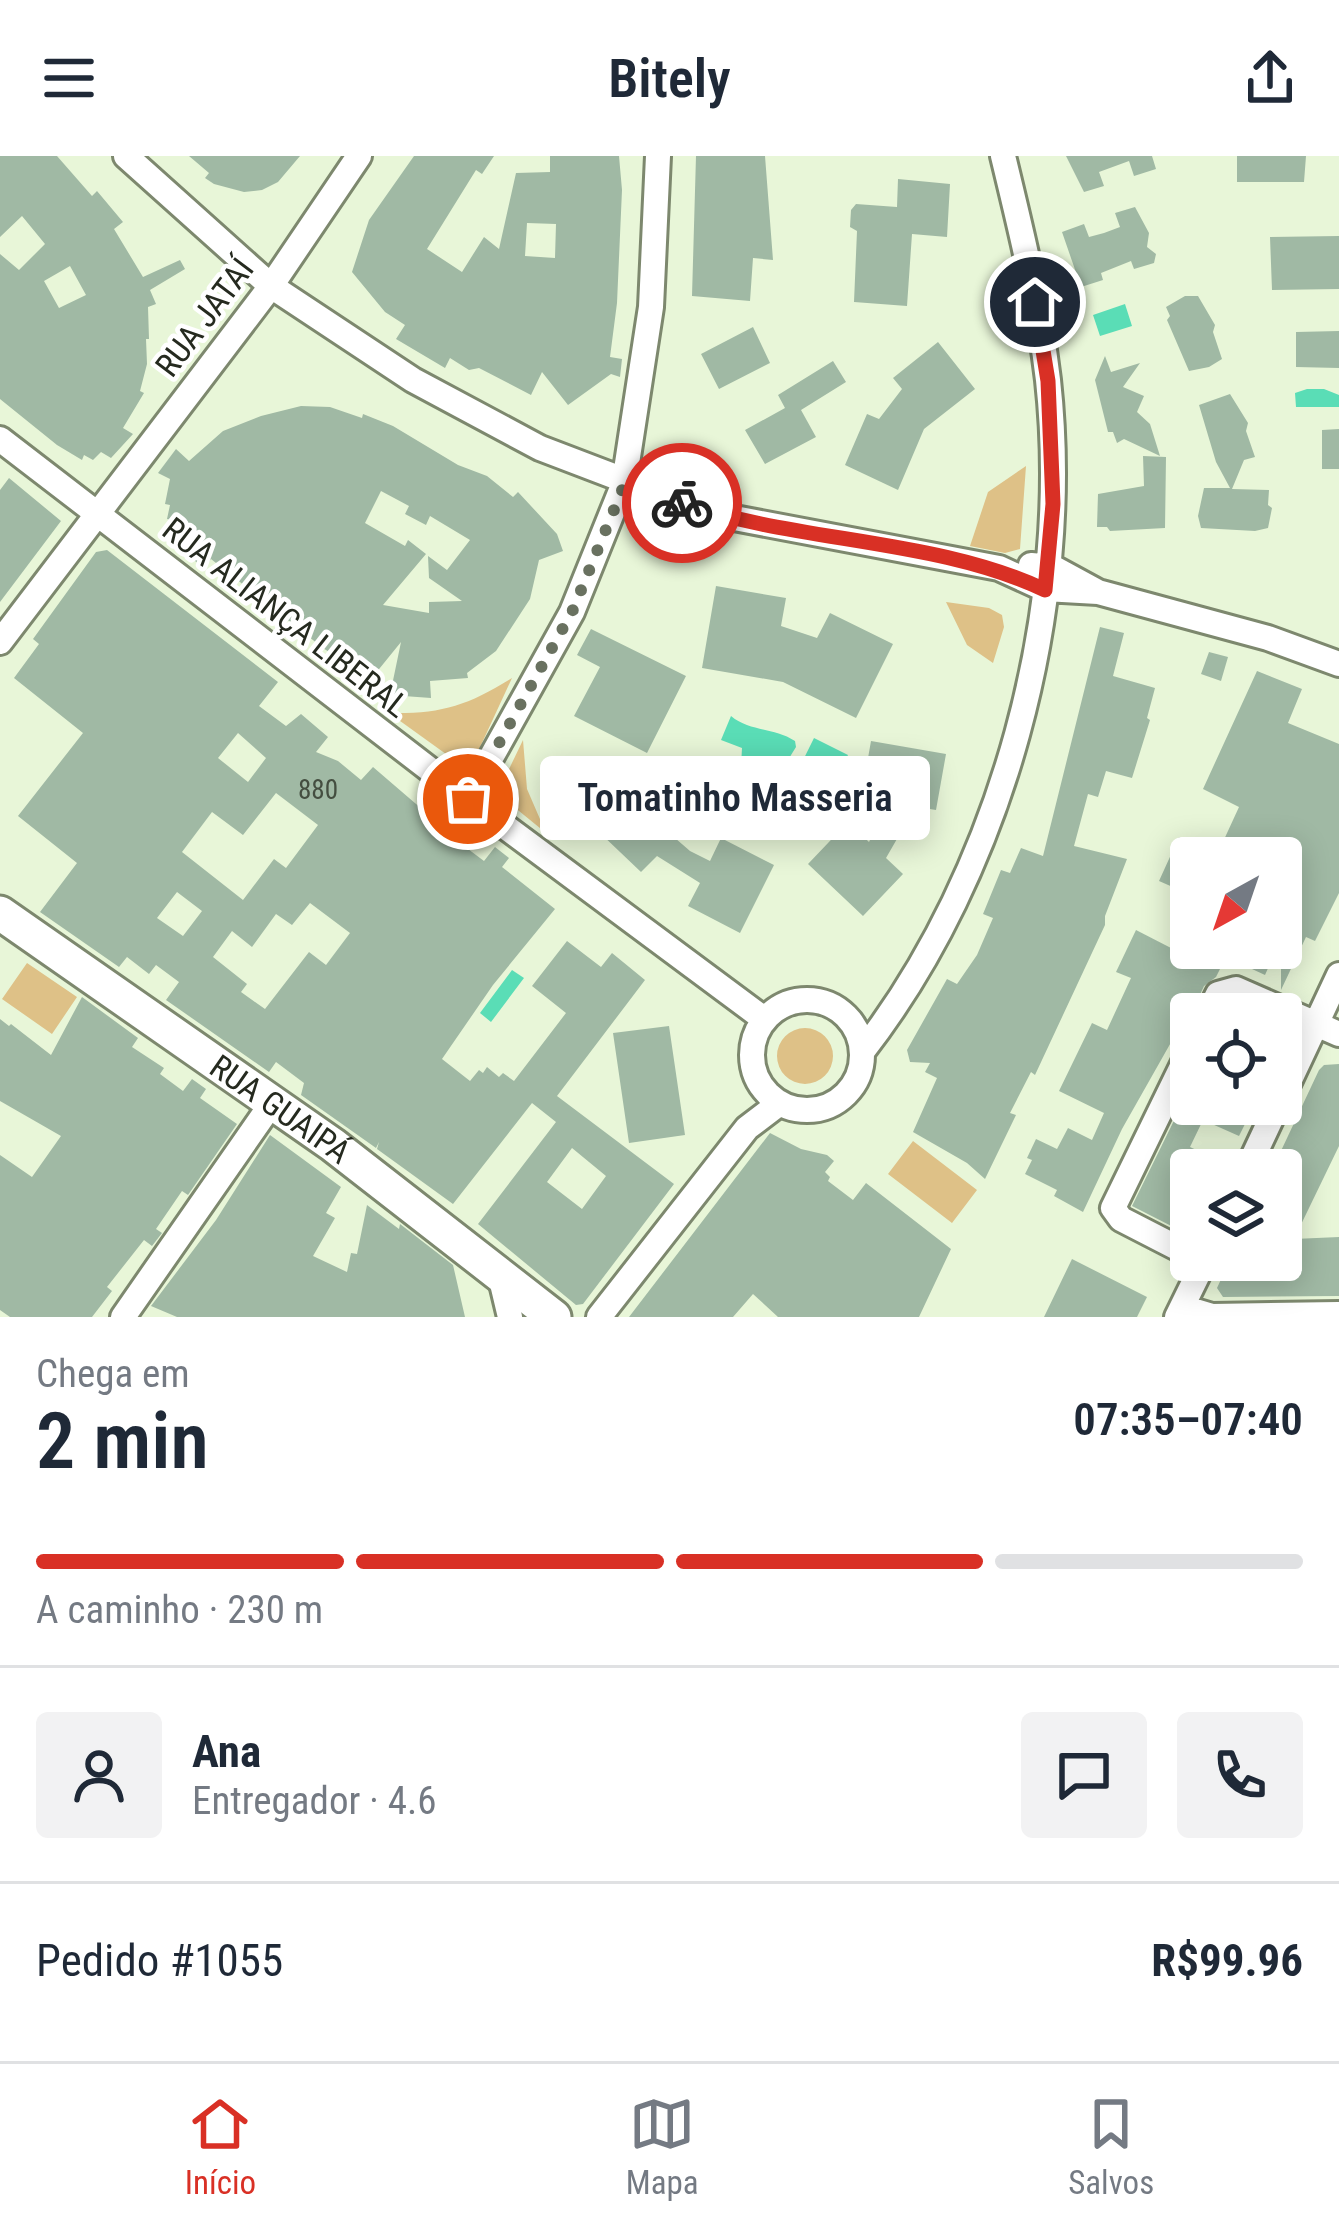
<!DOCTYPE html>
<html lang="pt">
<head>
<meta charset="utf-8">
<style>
  :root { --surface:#fff; --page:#f2f2f3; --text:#1f2937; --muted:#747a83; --line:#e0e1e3; --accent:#d93025 }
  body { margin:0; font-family:"Roboto Condensed",sans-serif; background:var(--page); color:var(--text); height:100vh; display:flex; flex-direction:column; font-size:45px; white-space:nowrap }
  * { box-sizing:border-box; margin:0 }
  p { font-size:39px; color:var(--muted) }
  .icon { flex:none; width:66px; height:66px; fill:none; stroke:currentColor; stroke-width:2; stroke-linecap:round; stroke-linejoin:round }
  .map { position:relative; height:1161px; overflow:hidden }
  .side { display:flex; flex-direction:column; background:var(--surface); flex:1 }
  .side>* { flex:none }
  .needle { width:78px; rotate:220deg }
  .tools { position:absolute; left:1170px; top:681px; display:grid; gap:24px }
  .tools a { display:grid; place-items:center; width:132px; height:132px; border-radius:12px; background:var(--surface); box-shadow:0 6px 30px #0003; font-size:60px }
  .pin { position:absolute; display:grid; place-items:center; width:102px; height:102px; color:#fff; margin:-51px; border:6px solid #fff; border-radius:50%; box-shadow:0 3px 12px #0007 }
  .courier { position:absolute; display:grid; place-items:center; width:120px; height:120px; margin:-60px; border:9px solid #d93025; border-radius:50%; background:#fff; color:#222; box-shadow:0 3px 15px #0007 }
  .bubble { position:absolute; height:84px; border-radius:12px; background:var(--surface); box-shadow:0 6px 30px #0003; font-size:39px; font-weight:600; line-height:84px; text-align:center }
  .headline em { font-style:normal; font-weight:600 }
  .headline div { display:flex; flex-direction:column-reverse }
  .headline { display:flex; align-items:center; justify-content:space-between; height:204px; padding:0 36px }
  h1 { font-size:78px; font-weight:600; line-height:90px }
  .bar { display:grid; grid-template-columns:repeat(4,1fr); gap:18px 12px; align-content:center; height:144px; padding:0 36px }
  .bar i { height:15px; border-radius:9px; background:var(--line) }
  .bar .active { background:var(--accent) }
  .bar p { grid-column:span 4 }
  .line { display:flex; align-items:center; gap:30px; padding:0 36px; border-top:3px solid var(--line) }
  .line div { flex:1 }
  .round { display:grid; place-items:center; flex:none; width:126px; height:126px; border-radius:12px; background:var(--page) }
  header { display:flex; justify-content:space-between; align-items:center; height:156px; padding:0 36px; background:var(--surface); font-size:54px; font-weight:600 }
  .dock { display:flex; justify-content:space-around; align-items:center; height:168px; border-top:3px solid var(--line); background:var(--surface); font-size:33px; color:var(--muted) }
  .dock a { display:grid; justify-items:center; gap:6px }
  .dock .active { color:var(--accent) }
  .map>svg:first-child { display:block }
  .green { fill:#dec187 }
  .water { fill:#5addb6 }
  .building { fill:#a0b9a4; fill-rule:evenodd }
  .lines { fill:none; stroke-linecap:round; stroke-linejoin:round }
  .minor-casing { stroke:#7d886e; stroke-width:30 }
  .secondary-casing { stroke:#7d886e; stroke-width:39 }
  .minor { stroke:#fff; stroke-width:24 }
  .secondary { stroke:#fff; stroke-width:33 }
  .done { stroke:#697160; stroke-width:12; stroke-dasharray:0 21.6 }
  .route { stroke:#d93025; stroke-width:15 }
  .labels { text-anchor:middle; stroke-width:9; stroke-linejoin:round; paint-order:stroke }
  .number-label { font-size:27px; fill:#444e40 }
  .street-label { font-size:33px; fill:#252a1f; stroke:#fff }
</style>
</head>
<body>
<header><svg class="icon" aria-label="menu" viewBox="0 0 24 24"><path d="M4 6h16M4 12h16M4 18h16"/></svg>Bitely<svg class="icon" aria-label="share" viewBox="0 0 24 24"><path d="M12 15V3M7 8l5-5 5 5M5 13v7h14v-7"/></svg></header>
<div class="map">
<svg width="1339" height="1161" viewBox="0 0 1339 1161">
  <rect width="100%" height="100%" fill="#e8f6d8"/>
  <path class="green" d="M 1026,310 L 1020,393 L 1005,397 L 970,390 L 988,336 Z
    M 946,446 L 989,452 L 1002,459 L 1004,471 L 993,507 L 967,489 Z
    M 512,522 L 475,602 L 464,611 L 389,557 C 441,558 467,550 512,522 Z
    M 523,584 L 527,633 L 546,677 L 502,641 L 499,634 Z
    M 27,807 L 77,841 L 52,878 L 2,843 Z
    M777 900a28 28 0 1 1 56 0a28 28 0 1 1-56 0Z
    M 913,985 L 977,1034 L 952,1067 L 888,1018 Z"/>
  <path class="water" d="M 1125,148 L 1132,170 L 1100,180 L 1093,159 Z
    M 1307,233 L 1324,233 L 1339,239 L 1339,251 L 1296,251 L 1295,237 Z
    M 731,560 C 750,576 774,571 795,585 L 796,591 L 783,612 L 774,617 L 770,643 L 764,650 L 757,649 L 740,629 L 742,592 L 721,584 Z
    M 814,582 L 848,599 L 807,682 L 773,665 Z
    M 512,814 L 524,822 L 491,866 L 480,857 Z"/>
  <path class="building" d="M 0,0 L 57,0 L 92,40 L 97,35 L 123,66 L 114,73 L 143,121 L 180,104 L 185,113 L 150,134 L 156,148 L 148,151 L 149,183 L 146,183 L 147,208 L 140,235 L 144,237 L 123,272 L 133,278 L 111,302 L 101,296 L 93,304 L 84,299 L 82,304 L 57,289 L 0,243 L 0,98 L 19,114 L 45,88 L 22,60 L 0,81 ZM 70,110 L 86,139 L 59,152 L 44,125 Z
    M 189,0 L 300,0 L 278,26 L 262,34 L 244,36 L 214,28 L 205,22 L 209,17 Z
    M 414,0 L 494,0 L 482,18 L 476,14 L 427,93 L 462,116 L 484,81 L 499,93 L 516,17 L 550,16 L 550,0 L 619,0 L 622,34 L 617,147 L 610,201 L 622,203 L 620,221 L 611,218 L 568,249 L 542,216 L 531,239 L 479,212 L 469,214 L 450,202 L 445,212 L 396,183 L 405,169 L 385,156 L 352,116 L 369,64 ZM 527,67 L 556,68 L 555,102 L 525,100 Z
    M 696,0 L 765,0 L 773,104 L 753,102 L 750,145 L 692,140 Z
    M 1066,0 L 1152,0 L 1156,13 L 1134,20 L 1129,5 L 1099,16 L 1104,30 L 1084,36 Z
    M 1237,0 L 1306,0 L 1304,26 L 1237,26 Z
    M 898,23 L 950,28 L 947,81 L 912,78 L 907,150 L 854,146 L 857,75 L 850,71 L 851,54 L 856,48 L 897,51 Z
    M 1135,51 L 1149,77 L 1147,91 L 1156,98 L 1154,107 L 1134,113 L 1131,105 L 1101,117 L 1103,124 L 1081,131 L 1062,76 L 1084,68 L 1089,81 L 1104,77 L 1120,71 L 1115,57 Z
    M 1339,80 L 1339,133 L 1272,134 L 1270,81 Z
    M 1185,140 L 1198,140 L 1215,169 L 1213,176 L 1222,203 L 1209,211 L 1189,215 L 1167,164 L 1170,160 L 1166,151 Z
    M 753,171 L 770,207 L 719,233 L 701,198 Z
    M 1339,175 L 1339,212 L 1296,211 L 1296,176 Z
    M 938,186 L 975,233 L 924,273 L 898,334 L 845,309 L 867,258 L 879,263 L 902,233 L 893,222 Z
    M 1105,200 L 1111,216 L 1140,207 L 1123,231 L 1144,240 L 1137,256 L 1150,268 L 1160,300 L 1124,283 L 1117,287 L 1113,276 L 1108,276 L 1095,224 Z
    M 833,205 L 846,226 L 801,254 L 816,281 L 765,308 L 745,274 L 785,252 L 778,239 Z
    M 1230,238 L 1248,267 L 1246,275 L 1255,301 L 1244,304 L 1232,333 L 1269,334 L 1268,349 L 1272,352 L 1268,372 L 1255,375 L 1201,372 L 1198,360 L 1204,332 L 1230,332 L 1216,306 L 1199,249 Z
    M 301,250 L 330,251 L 362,262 L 363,258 L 393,270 L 458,309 L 487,320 L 513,341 L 518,336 L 557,378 L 563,395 L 539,404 L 530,443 L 496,495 L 467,517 L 468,522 L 430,525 L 431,542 L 390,539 L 401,486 L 371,523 L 343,501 L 341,504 L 323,492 L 211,403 L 204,412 L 190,401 L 199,390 L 183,378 L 191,368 L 167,363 L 170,349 L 165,348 L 170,323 L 158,317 L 176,293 L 189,305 L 223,275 L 261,260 ZM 381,335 L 409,350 L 405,358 L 426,369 L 430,360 L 470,384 L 447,414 L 428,400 L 429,422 L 462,445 L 429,446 L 429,457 L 383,449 L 426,398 L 408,384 L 405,390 L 365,367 Z
    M 1339,273 L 1339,313 L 1322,313 L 1322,274 Z
    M 1143,300 L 1166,301 L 1165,372 L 1110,375 L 1107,371 L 1097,371 L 1098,338 L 1144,330 Z
    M 9,322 L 61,365 L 0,446 L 0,334 Z
    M 107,394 L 278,526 L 259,550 L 286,570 L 301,558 L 328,581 L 316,596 L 338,605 L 361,624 L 373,611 L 430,660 L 432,657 L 443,666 L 450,657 L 466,670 L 456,684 L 484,705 L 495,691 L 509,702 L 502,711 L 555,753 L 493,829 L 442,903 L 470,925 L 479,914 L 483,917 L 487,911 L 499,921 L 503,917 L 514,925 L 566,857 L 532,830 L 567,785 L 601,811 L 612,797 L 645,824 L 557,940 L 674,1028 L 583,1148 L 576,1149 L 478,1068 L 556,966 L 532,947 L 453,1048 L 377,993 L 379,986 L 376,992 L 301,939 L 304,927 L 276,906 L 269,916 L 166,844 L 179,826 L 156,809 L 149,818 L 127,801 L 119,811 L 40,756 L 77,707 L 18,660 L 83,577 L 14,522 L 39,488 L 33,483 L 96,396 ZM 238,577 L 266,602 L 248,626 L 218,602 ZM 276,637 L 318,669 L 286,712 L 274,703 L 243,744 L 182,696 L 212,656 L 243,679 ZM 177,736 L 202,755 L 183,780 L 157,762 ZM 310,747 L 350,777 L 326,809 L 309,796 L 265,853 L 241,836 L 247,828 L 213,801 L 232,775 L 252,791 L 276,758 L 292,769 ZM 572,992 L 606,1020 L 582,1053 L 547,1026 Z
    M 716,430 L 786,442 L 781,470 L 817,482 L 830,457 L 893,488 L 856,562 L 783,526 L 702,512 Z
    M 1100,471 L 1124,477 L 1113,520 L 1155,532 L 1147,562 L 1150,564 L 1132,622 L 1106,615 L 1098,641 L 1088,638 L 1074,690 L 1127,703 L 1105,760 L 1105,769 L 1035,919 L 1031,916 L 1010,957 L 1016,959 L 985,1023 L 967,1007 L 913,976 L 937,922 L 925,916 L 930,907 L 910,906 L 907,894 L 947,823 L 957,828 L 977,799 L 993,762 L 983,758 L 1001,714 L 1010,717 L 1021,692 L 1043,700 Z
    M 591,473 L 686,520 L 647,597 L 574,560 L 600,511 L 577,499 Z
    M 1209,496 L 1228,501 L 1221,525 L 1201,518 Z
    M 1257,515 L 1302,533 L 1288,567 L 1339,588 L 1339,737 L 1315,785 L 1306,781 L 1281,834 L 1281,702 L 1265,702 L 1252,688 L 1245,702 L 1191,702 L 1191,739 L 1159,725 L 1179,681 L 1216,701 L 1239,651 L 1203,633 Z
    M 871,585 L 946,598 L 936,654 L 911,650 L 905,669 L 886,702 L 903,718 L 863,760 L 808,708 L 848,666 L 869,686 L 880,664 L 888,646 L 861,642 Z
    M 652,622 L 694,662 L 675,682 L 690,695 L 710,705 L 721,682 L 774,709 L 740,777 L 688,750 L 700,727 L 657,700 L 641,716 L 599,676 Z
    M 1191,749 L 1191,792 L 1277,792 L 1265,819 L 1226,801 L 1216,821 L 1204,830 L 1191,858 L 1191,876 L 1178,874 L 1122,973 L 1083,1056 L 1054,1040 L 1057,1034 L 1025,1018 L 1032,1004 L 1027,1002 L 1036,983 L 1057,993 L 1068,972 L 1092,984 L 1104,957 L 1059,935 L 1092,867 L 1107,874 L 1131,822 L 1116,816 L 1136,774 L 1171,792 Z
    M 82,841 L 138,882 L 132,891 L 164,912 L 160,918 L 183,935 L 192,923 L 206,933 L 200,942 L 237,968 L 188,1039 L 182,1035 L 156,1073 L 162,1077 L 152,1090 L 144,1084 L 107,1131 L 112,1135 L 92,1161 L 10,1161 L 0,1154 L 0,999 L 32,1021 L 61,980 L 0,945 L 0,863 L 9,870 L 11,868 L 51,899 Z
    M 669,870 L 685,979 L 629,987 L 613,877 Z
    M 1339,908 L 1339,990 L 1294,1083 L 1339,1081 L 1339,1140 L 1223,1141 L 1217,1132 L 1230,1104 L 1281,1104 L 1281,1014 L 1272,1014 L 1319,914 L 1324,909 Z
    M 1191,930 L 1191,948 L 1255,948 L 1239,980 L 1203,964 L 1190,991 L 1231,1010 L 1231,1014 L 1191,1014 L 1191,1080 L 1132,1050 Z
    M 770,977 L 801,993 L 827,999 L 834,1005 L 825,1016 L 830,1021 L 828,1025 L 853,1044 L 866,1027 L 951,1093 L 919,1161 L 778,1161 L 753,1138 L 733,1161 L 629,1161 Z
    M 270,979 L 341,1031 L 326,1057 L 335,1062 L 313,1100 L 347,1116 L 351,1097 L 357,1098 L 367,1049 L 399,1073 L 400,1068 L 453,1109 L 465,1161 L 177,1161 L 151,1150 L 216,1064 Z
    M 1072,1103 L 1147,1141 L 1137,1161 L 1044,1161 Z"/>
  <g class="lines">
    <g class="minor-casing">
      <path id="minor" d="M 126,0 L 271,130 L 413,224 L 540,292 L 713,358 L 999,412 L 1045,433 L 1098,436
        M 0,283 L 468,643 L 764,863
        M 1031,409 L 1052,411 L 1098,436 L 1268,482 L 1339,508
        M 0,486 L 271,130 L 359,0
        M 468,643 L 572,456 L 624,327 L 651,151 L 658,0
        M752 899a55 55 0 1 1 110 0a55 55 0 1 1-110 0Z
        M 1208,858 L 1218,838 L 1236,833 L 1339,878
        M 1191,892 L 1113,1052 L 1121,1063 L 1191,1099
        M 862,896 C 1003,714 1073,453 1048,224 C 1039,148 1021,74 1003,0
        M 1281,943 L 1339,819
        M 1247,1014 L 1278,948
        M 500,1119 L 510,1161
        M 1182,1151 L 1212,1160 L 1339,1158
        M 123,1161 L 272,947
        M 599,1161 L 747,972 L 780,947
        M 1177,1161 L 1205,1104"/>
    </g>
    <g class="secondary-casing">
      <g id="secondary">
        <path id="s1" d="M 0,757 L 333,989 L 554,1161"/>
      </g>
    </g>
    <use href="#minor" class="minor"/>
    <use href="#secondary" class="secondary"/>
  </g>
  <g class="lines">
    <path class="done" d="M 468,643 L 572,456 L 625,327 L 682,347"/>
    <path class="route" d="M 682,347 C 798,387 935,382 1045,434 L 1053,348 L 1048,225 L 1035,146"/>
  </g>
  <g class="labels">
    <g class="number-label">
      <text x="318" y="643">880</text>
    </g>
    <g class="street-label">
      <text transform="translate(204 161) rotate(-53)" y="12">RUA JATAÍ</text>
      <text transform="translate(286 461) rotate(38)" y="12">RUA ALIANÇA LIBERAL</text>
      <text dy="12" stroke="none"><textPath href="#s1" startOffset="342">RUA GUAIPÁ</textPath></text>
    </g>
  </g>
</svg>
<div class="tools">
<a><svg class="needle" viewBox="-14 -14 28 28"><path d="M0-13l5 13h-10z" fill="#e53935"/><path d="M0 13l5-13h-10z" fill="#747a83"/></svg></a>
<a><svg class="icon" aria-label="locate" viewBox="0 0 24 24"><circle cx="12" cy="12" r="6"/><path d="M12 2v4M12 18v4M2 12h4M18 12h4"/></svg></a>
<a><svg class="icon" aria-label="layers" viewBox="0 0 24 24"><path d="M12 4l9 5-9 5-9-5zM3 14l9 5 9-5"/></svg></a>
</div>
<div class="pin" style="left:468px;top:643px;background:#ea580c"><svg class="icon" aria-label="bag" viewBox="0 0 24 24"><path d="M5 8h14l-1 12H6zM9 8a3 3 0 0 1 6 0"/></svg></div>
<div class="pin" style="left:1035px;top:146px;background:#1f2937"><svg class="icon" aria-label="home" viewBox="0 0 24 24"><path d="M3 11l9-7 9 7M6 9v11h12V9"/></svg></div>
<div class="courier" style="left:682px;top:347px"><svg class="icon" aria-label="bike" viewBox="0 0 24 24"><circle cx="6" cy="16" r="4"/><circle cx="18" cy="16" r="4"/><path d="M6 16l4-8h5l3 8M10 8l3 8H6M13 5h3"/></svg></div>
<div class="bubble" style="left:540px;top:600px;width:390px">Tomatinho Masseria</div>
</div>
<section class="side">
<div class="headline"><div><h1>2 min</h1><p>Chega em</p></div><em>07:35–07:40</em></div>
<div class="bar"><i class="active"></i><i class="active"></i><i class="active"></i><i></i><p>A caminho · 230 m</p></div>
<div class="line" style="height:216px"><a class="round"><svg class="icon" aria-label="person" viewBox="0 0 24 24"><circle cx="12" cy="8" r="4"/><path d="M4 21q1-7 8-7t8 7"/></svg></a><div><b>Ana</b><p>Entregador · 4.6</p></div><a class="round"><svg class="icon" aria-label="chat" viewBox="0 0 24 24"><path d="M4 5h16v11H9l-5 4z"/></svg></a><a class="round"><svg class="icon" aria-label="phone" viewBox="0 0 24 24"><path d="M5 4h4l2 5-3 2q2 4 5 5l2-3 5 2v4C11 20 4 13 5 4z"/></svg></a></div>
<div class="line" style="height:156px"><div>Pedido #1055</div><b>R$99.96</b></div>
</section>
<nav class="dock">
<a class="active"><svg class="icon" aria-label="home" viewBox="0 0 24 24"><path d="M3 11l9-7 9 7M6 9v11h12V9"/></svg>Início</a>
<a><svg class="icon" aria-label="map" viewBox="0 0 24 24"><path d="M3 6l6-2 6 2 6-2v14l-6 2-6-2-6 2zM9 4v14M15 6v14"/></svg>Mapa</a>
<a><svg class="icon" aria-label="saved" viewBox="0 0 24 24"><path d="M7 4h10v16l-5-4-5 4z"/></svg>Salvos</a>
</nav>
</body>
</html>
